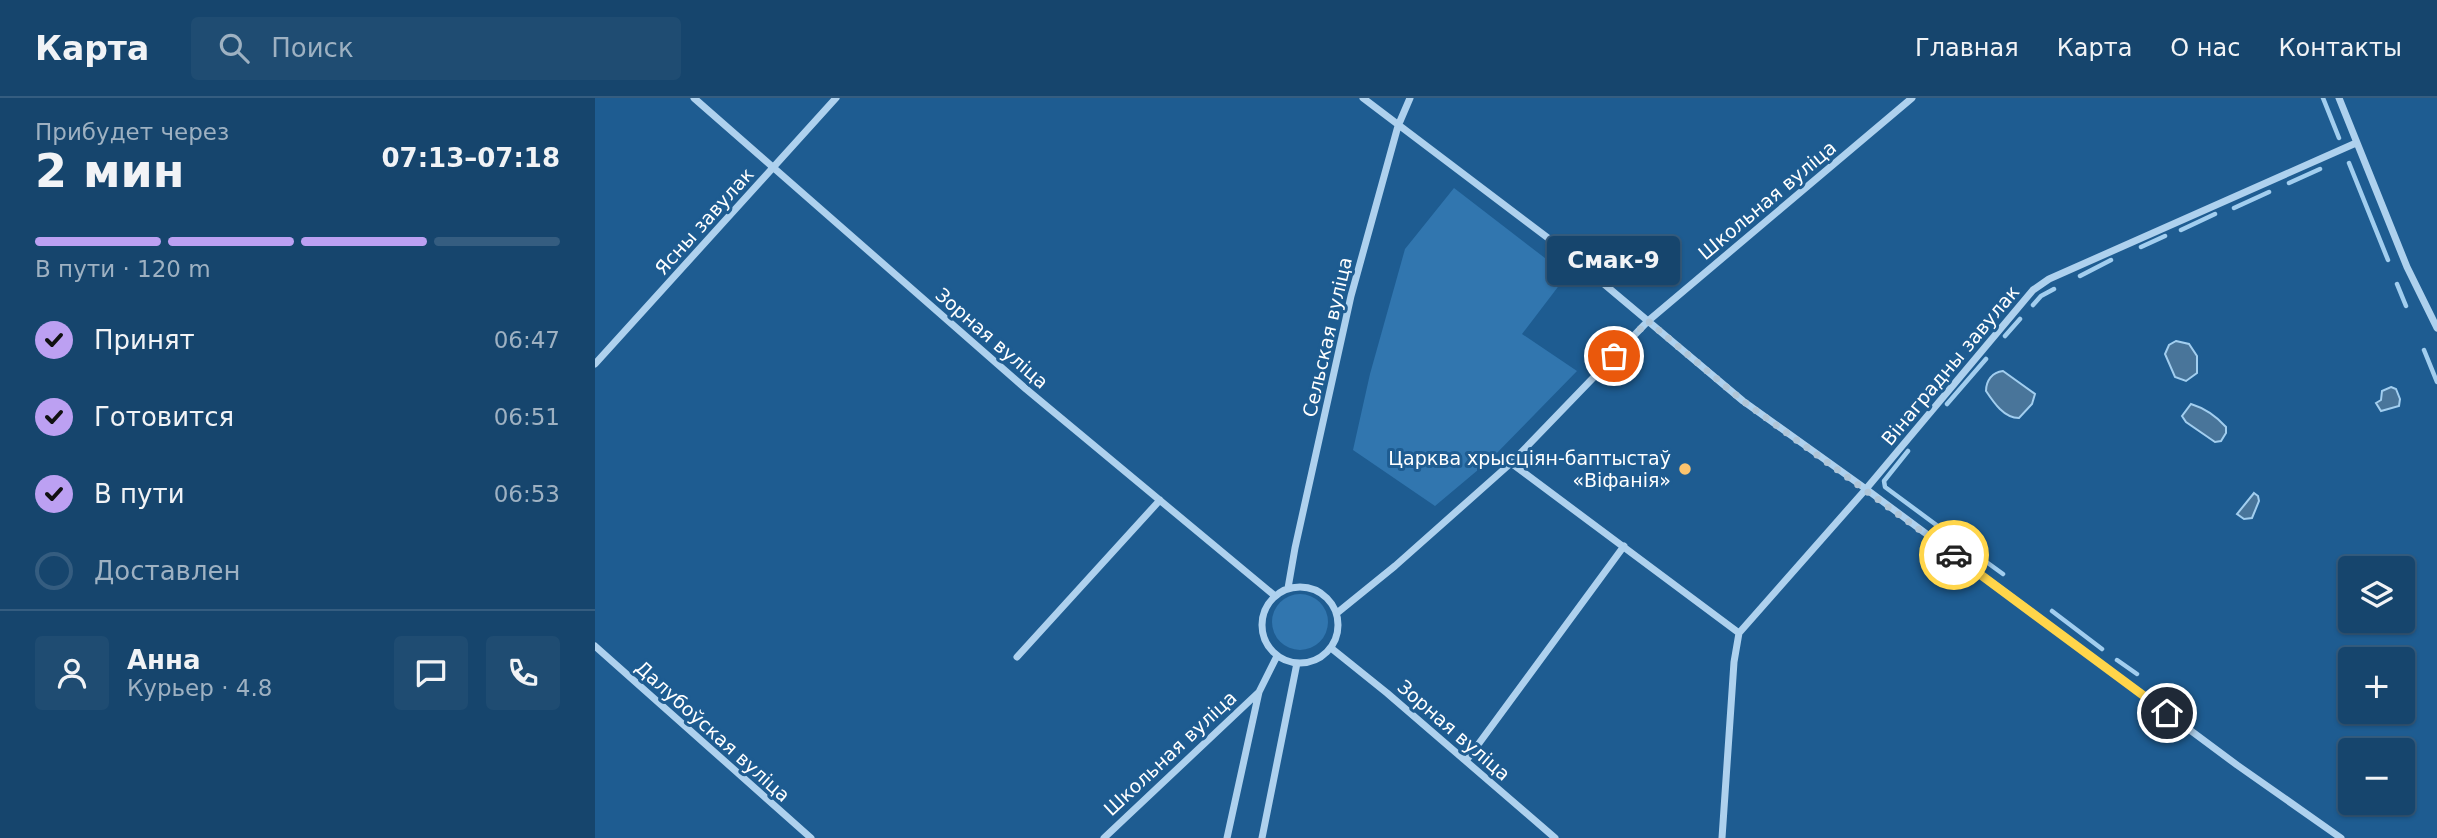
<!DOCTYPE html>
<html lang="ru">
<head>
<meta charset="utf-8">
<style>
  :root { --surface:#16456d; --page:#1f4c72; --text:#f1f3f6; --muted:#9eb1c2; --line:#355d80; --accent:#bca0f2 }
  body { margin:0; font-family:"DejaVu Sans",sans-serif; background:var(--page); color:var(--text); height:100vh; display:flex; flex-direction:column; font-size:26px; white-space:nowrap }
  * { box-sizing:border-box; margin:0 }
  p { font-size:23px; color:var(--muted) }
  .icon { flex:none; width:38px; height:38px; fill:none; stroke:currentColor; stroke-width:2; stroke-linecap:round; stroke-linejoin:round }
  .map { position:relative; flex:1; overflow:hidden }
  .drawer { display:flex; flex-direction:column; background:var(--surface); width:595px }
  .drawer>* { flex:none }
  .tools { position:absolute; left:1743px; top:458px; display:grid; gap:14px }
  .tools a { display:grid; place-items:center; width:77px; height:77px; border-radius:7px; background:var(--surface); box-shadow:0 2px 5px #0004,0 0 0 2px var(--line); font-size:35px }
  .pin { position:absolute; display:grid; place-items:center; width:60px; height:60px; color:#fff; margin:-30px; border:4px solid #fff; border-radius:50%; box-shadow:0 2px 7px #0007 }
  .courier { position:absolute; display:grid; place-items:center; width:70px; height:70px; margin:-35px; border:5px solid #ffd54a; border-radius:50%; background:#fff; color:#222; box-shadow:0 2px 9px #0007 }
  .bubble { position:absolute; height:49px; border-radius:7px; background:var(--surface); box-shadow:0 2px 5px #0004,0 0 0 2px var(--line); font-size:23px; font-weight:600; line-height:49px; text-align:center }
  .summary em { font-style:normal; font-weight:600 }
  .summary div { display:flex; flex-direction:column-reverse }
  .summary { display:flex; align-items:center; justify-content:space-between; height:119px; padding:0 35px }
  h1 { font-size:46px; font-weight:600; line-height:52px }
  .bar { display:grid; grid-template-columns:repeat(4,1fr); gap:10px 7px; align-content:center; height:84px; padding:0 35px }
  .bar i { height:9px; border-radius:5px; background:var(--line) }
  .bar .on { background:var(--accent) }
  .bar p { grid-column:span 4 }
  .line { display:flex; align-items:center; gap:18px; padding:0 35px; border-top:2px solid var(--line) }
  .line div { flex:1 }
  .round { display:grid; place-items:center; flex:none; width:74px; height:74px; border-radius:7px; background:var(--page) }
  ol { padding:0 35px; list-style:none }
  li { display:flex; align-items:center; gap:21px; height:77px }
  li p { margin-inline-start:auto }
  li .icon { padding:7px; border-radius:50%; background:var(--accent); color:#111; stroke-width:4 }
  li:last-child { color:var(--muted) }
  li i { width:38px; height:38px; border:4px solid var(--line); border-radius:50% }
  header { display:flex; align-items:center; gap:42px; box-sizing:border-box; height:98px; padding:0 35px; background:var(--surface); border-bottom:2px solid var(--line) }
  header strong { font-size:33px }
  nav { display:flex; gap:38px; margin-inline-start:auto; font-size:24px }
  .search { width:490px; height:63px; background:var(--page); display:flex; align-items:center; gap:18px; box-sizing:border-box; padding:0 24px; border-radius:7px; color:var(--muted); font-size:26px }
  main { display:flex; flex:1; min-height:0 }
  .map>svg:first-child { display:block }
  .green { fill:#3176af }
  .water { fill:#49759a; stroke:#a2ceef; stroke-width:2 }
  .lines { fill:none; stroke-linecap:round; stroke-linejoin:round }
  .stream { stroke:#a2ceef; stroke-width:4.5 }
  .street { stroke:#aed1ee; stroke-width:7 }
  .done { stroke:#b0c6d8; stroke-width:7; stroke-dasharray:0 12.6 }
  .route { stroke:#ffd54a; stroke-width:9 }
  .poi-dot { fill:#fcc46e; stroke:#1e5c91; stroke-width:2.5 }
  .labels { text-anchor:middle; stroke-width:6; stroke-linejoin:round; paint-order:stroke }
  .street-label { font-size:19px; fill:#fff; stroke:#1e5c91 }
  .poi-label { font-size:19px; fill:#fff; stroke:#1e5c91; text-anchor:end }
</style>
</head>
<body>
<header>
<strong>Карта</strong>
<div class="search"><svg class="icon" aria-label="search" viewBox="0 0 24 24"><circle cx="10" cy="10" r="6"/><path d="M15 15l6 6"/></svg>Поиск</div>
<nav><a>Главная</a><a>Карта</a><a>О нас</a><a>Контакты</a></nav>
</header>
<main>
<section class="drawer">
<div class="summary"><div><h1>2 мин</h1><p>Прибудет через</p></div><em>07:13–07:18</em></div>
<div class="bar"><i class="on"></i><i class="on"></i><i class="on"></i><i></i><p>В пути · 120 m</p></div>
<ol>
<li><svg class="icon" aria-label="check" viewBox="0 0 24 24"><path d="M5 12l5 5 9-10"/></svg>Принят<p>06:47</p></li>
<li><svg class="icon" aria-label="check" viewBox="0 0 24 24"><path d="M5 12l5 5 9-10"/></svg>Готовится<p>06:51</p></li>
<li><svg class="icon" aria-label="check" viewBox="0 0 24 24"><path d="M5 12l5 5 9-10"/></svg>В пути<p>06:53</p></li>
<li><i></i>Доставлен</li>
</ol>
<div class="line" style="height:126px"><a class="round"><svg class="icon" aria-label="person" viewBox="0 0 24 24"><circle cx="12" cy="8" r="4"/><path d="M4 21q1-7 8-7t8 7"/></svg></a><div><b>Анна</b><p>Курьер · 4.8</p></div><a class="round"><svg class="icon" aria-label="chat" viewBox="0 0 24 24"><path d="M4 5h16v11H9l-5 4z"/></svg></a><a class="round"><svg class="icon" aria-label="phone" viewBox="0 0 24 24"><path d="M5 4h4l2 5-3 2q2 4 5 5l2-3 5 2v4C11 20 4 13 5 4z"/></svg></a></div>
</section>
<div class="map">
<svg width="1842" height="740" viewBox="0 0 1842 740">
  <rect width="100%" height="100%" fill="#1e5c91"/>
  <path class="green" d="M 859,90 L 972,177 L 927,236 L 982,273 L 896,361 L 840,408 L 758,352 L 775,276 L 810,151 Z
    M677 524a28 28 0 1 1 56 0a28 28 0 1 1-56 0Z"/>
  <path class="water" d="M 1581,243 L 1594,246 L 1602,258 L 1602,275 L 1591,283 L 1580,279 L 1570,256 L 1574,247 Z
    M 1408,273 L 1440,296 L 1437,306 L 1424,320 C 1409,320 1399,305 1391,293 C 1391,283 1397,274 1408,273 Z
    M 1796,289 L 1801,291 L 1805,301 L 1804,308 L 1786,313 L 1781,305 L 1786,302 L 1787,293 Z
    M 1596,306 C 1609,310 1622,319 1631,329 L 1631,335 L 1626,343 L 1620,344 L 1591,324 L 1587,318 Z
    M 1659,395 L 1663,398 L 1664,403 L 1657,420 L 1649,421 L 1642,416 Z"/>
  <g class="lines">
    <path class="stream" d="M 1728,0 L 1744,40
      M 1754,65 L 1793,162
      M 1694,85 L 1725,71
      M 1639,110 L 1674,94
      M 1586,132 L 1620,116
      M 1546,149 L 1570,138
      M 1485,178 L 1516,162
      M 1802,186 L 1811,208
      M 1438,207 L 1446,198 L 1459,191
      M 1410,238 L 1425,221
      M 1829,252 L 1842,284
      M 1352,306 L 1391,261
      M 1313,353 L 1289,383 L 1290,389 L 1363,443
      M 1379,455 L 1408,476
      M 1457,513 L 1507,551
      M 1522,562 L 1542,576"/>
    <path class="street" d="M 99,0 L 431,291 L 680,498
      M 768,0 L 965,149 L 1148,303 L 1271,391 L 1642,667 L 1746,740
      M 1744,0 L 1812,169 L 1842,230
      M 0,266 L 241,0
      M 916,365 L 1144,535
      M667 527a38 38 0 1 1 76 0a38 38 0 1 1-76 0Z
      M 693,490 L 700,450 L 756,198 L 803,28 L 815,0
      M 742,515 L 800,468 L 916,365 L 1053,223 L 1317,0
      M 0,548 L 216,740
      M 736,550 L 792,595 L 960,740
      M 422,559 L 565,402
      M 871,663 L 1029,448
      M 509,740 L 664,594
      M 632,740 L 664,594 L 682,558
      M 667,740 L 702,565
      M 1127,740 L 1139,564 L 1144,535 L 1271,391 L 1438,192 L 1454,181 L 1761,45"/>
  </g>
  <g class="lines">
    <path class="done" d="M 1019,258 L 1053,223 L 1148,303 L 1359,457"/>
    <path class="route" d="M 1359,457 L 1572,615"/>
  </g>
  <circle class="poi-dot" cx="1090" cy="371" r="7"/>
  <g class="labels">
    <g class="street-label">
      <text transform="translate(1172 102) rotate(-40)" y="7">Школьная вуліца</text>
      <text transform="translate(109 123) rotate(-48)" y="7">Ясны завулак</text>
      <text transform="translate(732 239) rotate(-77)" y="7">Сельская вуліца</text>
      <text transform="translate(397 240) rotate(41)" y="7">Зорная вуліца</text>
      <text transform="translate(1355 267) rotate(-50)" y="7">Вінаградны завулак</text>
      <text transform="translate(859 632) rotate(41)" y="7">Зорная вуліца</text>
      <text transform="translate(118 633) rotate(42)" y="7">Далубоўская вуліца</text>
      <text transform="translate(575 655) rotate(-43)" y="7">Школьная вуліца</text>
    </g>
    <g class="poi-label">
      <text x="1076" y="367">Царква хрысціян-баптыстаў<tspan x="1076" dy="22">«Віфанія»</tspan></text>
    </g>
  </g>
</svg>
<div class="tools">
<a><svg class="icon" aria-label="layers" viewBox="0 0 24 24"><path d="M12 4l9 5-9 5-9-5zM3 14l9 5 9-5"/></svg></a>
<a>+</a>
<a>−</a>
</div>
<div class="pin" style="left:1019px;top:258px;background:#ea580c"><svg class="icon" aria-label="bag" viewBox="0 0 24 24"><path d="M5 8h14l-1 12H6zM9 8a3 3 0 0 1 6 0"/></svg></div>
<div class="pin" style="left:1572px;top:615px;background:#1f2937"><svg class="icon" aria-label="home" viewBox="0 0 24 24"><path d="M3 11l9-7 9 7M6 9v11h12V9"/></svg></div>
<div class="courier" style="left:1359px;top:457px"><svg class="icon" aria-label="car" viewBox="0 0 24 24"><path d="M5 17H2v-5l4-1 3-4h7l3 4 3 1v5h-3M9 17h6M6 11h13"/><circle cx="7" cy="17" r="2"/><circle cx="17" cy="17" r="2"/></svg></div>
<div class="bubble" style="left:952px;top:138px;width:133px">Смак-9</div>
</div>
</main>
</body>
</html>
